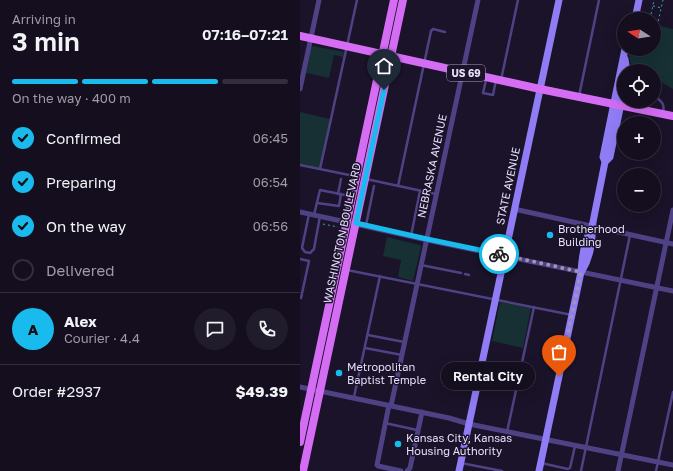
<!DOCTYPE html>
<html lang="en">
<head>
<meta charset="utf-8">
<style>
  :root { --surface:#140e1f; --page:#211c2c; --text:#f1f3f6; --muted:#9d9ca4; --line:#332e3d; --accent:#19bbee }
  body { margin:0; font-family:"Golos Text",sans-serif; background:var(--page); color:var(--text); height:100vh; display:flex; flex-direction:column; font-size:15px; white-space:nowrap }
  * { box-sizing:border-box; margin:0 }
  p { font-size:13px; color:var(--muted) }
  .icon { flex:none; width:22px; height:22px; fill:none; stroke:currentColor; stroke-width:2; stroke-linecap:round; stroke-linejoin:round }
  .map { position:relative; flex:1; overflow:hidden }
  .side { display:flex; flex-direction:column; background:var(--surface); width:300px }
  .side>* { flex:none }
  .needle { width:26px; rotate:282deg }
  .tools { position:absolute; left:317px; top:12px; display:grid; gap:8px }
  .tools a { display:grid; place-items:center; width:44px; height:44px; border-radius:50%; background:var(--surface); box-shadow:0 4px 16px #0002,0 0 0 1px var(--line); font-size:20px }
  .pin { position:absolute; display:grid; place-items:center; width:34px; height:34px; color:#fff; margin:-41px -17px; border-radius:50% 50% 50% 0; rotate:-45deg; box-shadow:0 0 4px #0007 }
  .pin .icon { rotate:45deg }
  .courier { position:absolute; display:grid; place-items:center; width:40px; height:40px; margin:-20px; border:3px solid #19bbee; border-radius:50%; background:#fff; color:#222; box-shadow:0 1px 5px #0007 }
  .bubble { position:absolute; height:28px; border-radius:14px; background:var(--surface); box-shadow:0 4px 16px #0002,0 0 0 1px var(--line); font-size:13px; font-weight:600; line-height:28px; text-align:center }
  .headline em { font-style:normal; font-weight:600 }
  .headline div { display:flex; flex-direction:column-reverse }
  .headline { display:flex; align-items:center; justify-content:space-between; height:68px; padding:0 12px }
  h1 { font-size:26px; font-weight:600; line-height:30px }
  .bar { display:grid; grid-template-columns:repeat(4,1fr); gap:6px 4px; align-content:center; height:48px; padding:0 12px }
  .bar i { height:5px; border-radius:3px; background:var(--line) }
  .bar .active { background:var(--accent) }
  .bar p { grid-column:span 4 }
  .line { display:flex; align-items:center; gap:10px; padding:0 12px; border-top:1px solid var(--line) }
  .line div { flex:1 }
  .round { display:grid; place-items:center; flex:none; width:42px; height:42px; border-radius:21px; background:var(--page) }
  ol { padding:0 12px; list-style:none }
  li { display:flex; align-items:center; gap:12px; height:44px }
  li p { margin-inline-start:auto }
  li .icon { padding:4px; border-radius:50%; background:var(--accent); color:#111; stroke-width:4 }
  li:last-child { color:var(--muted) }
  li i { width:22px; height:22px; border:2px solid var(--line); border-radius:50% }
  main { display:flex; flex:1; min-height:0 }
  .map>svg:first-child { display:block }
  .green { fill:#163033 }
  .lines { fill:none; stroke-linecap:round; stroke-linejoin:round }
  .path { stroke:#3aaab4; stroke-width:1; stroke-dasharray:2 3; stroke-linecap:butt }
  .lane { stroke:#4e4285; stroke-width:2.5 }
  .street { stroke:#4e4285; stroke-width:5 }
  .secondary { stroke:#907cf5; stroke-width:7 }
  .primary { stroke:#d46df4; stroke-width:8 }
  .done { stroke:#9e97b2; stroke-width:4; stroke-dasharray:0 7.2 }
  .route { stroke:#19bbee; stroke-width:5 }
  .poi-dot { fill:#19bbee; stroke:#1a1329; stroke-width:1.5 }
  .labels { text-anchor:middle; stroke-width:3; stroke-linejoin:round; paint-order:stroke }
  .shield { fill:#1a1329; stroke:#a8a1bd; stroke-width:1 }
  .shield-label { font-size:10px; font-weight:bold; fill:#e5defc }
  .street-label { font-size:11px; fill:#e5defc; stroke:#1a1329 }
  .poi-label { font-size:11px; fill:#e5defc; stroke:#1a1329; text-anchor:start }
</style>
</head>
<body>
<main>
<section class="side">
<div class="headline"><div><h1>3 min</h1><p>Arriving in</p></div><em>07:16–07:21</em></div>
<div class="bar"><i class="active"></i><i class="active"></i><i class="active"></i><i></i><p>On the way · 400 m</p></div>
<ol>
<li><svg class="icon" aria-label="check" viewBox="0 0 24 24"><path d="M5 12l5 5 9-10"/></svg>Confirmed<p>06:45</p></li>
<li><svg class="icon" aria-label="check" viewBox="0 0 24 24"><path d="M5 12l5 5 9-10"/></svg>Preparing<p>06:54</p></li>
<li><svg class="icon" aria-label="check" viewBox="0 0 24 24"><path d="M5 12l5 5 9-10"/></svg>On the way<p>06:56</p></li>
<li><i></i>Delivered</li>
</ol>
<div class="line" style="height:72px"><b class="round" style="background:var(--accent);color:#111">A</b><div><b>Alex</b><p>Courier · 4.4</p></div><a class="round"><svg class="icon" aria-label="chat" viewBox="0 0 24 24"><path d="M4 5h16v11H9l-5 4z"/></svg></a><a class="round"><svg class="icon" aria-label="phone" viewBox="0 0 24 24"><path d="M5 4h4l2 5-3 2q2 4 5 5l2-3 5 2v4C11 20 4 13 5 4z"/></svg></a></div>
<div class="line" style="height:52px"><div>Order #2937</div><b>$49.39</b></div>
</section>
<div class="map">
<svg width="373" height="471" viewBox="0 0 373 471">
  <rect width="100%" height="100%" fill="#1a1329"/>
  <path class="green" d="M 356,25 L 373,29 L 373,89 L 354,78 L 354,71 C 338,71 326,68 330,49 L 354,49 L 354,27 Z
    M 13,46 L 44,52 L 43,57 L 34,55 L 29,78 L 6,73 L 11,48 Z
    M 0,112 L 30,119 L 20,168 L 0,164 Z
    M 87,237 L 120,245 L 121,247 L 113,281 L 98,277 L 101,260 L 83,256 Z
    M 200,302 L 231,308 L 223,348 L 192,341 Z"/>
  <g class="lines">
    <path class="path" d="M 353,6 L 362,8
      M 341,17 L 349,18
      M 350,19 L 354,0
      M 354,21 L 358,22 L 363,0
      M 354,26 L 358,22
      M 23,224 L 38,227"/>
    <path class="lane" d="M 186,80 L 183,93 L 193,95 L 196,80
      M 201,80 L 218,0
      M 354,95 C 361,102 365,102 363,113
      M 279,96 L 299,0
      M 0,165 L 54,176
      M 20,169 L 57,0
      M 66,179 L 136,194
      M 98,186 L 131,31 L 133,29 L 145,32
      M 38,194 L 41,179
      M 17,203 L 39,206 L 41,194
      M 9,214 L 2,248 L 5,252 L 10,253 L 14,249 L 20,216
      M 14,215 L 20,190 L 50,196
      M 66,225 L 74,186
      M 111,236 L 120,191
      M 0,259 L 9,261 L 1,298
      M 121,265 L 161,273
      M 47,270 L 272,315
      M 165,274 L 169,275
      M 68,335 L 104,342
      M 65,348 L 102,355
      M 54,397 L 80,276
      M 85,423 L 117,430
      M 207,432 L 234,307
      M 161,463 L 202,471
      M 241,463 L 268,469 L 270,468 L 275,446
      M 281,471 L 330,235
      M 356,471 L 373,392"/>
    <path class="street" d="M 0,89 L 19,0
      M 214,209 L 373,244
      M 0,212 L 132,241 L 373,291
      M 0,387 L 149,418 L 169,424 L 373,465
      M 89,405 L 77,465 L 78,466 L 101,471
      M 91,406 L 178,0
      M 107,471 L 110,468 L 122,412
      M 318,471 L 373,210"/>
    <path class="secondary" d="M 335,19 L 339,0
      M 325,59 L 327,71
      M 305,162 L 303,157 L 325,49
      M 282,271 C 290,258 293,241 292,227 L 305,162 L 310,157 L 324,89
      M 159,471 L 259,0
      M 239,471 L 281,272 C 282,256 284,240 292,227"/>
    <path class="primary" d="M 0,36 L 240,89 L 373,116
      M 0,442 L 94,0
      M 3,471 L 103,0"/>
  </g>
  <g class="lines">
    <path class="done" d="M 199,254 L 281,272 L 259,376"/>
    <path class="route" d="M 84,90 L 56,223 L 127,239 L 199,254"/>
  </g>
  <g class="poi-dot">
    <circle cx="250" cy="235" r="4"/>
    <circle cx="39" cy="373" r="4"/>
    <circle cx="98" cy="444" r="4"/>
  </g>
  <g class="labels">
    <rect class="shield" x="147" y="65" width="38" height="16" rx="3"/>
    <g class="shield-label">
      <text x="166" y="77">US 69</text>
    </g>
    <g class="street-label">
      <text transform="translate(132 166) rotate(-78)" y="4">NEBRASKA AVENUE</text>
      <text transform="translate(208 186) rotate(-78)" y="4">STATE AVENUE</text>
      <text transform="translate(42 233) rotate(-78)" y="4">WASHINGTON BOULEVARD</text>
    </g>
    <g class="poi-label">
      <text x="258" y="233">Brotherhood<tspan x="258" dy="13">Building</tspan></text>
      <text x="47" y="371">Metropolitan<tspan x="47" dy="13">Baptist Temple</tspan></text>
      <text x="106" y="442">Kansas City, Kansas<tspan x="106" dy="13">Housing Authority</tspan></text>
    </g>
  </g>
</svg>
<div class="tools">
<a><svg class="needle" viewBox="-14 -14 28 28"><path d="M0-13l5 13h-10z" fill="#e53935"/><path d="M0 13l5-13h-10z" fill="#9d9ca4"/></svg></a>
<a><svg class="icon" aria-label="locate" viewBox="0 0 24 24"><circle cx="12" cy="12" r="6"/><path d="M12 2v4M12 18v4M2 12h4M18 12h4"/></svg></a>
<a>+</a>
<a>−</a>
</div>
<div class="pin" style="left:259px;top:376px;background:#ea580c"><svg class="icon" aria-label="bag" viewBox="0 0 24 24"><path d="M5 8h14l-1 12H6zM9 8a3 3 0 0 1 6 0"/></svg></div>
<div class="pin" style="left:84px;top:90px;background:#1f2937"><svg class="icon" aria-label="home" viewBox="0 0 24 24"><path d="M3 11l9-7 9 7M6 9v11h12V9"/></svg></div>
<div class="courier" style="left:199px;top:254px"><svg class="icon" aria-label="bike" viewBox="0 0 24 24"><circle cx="6" cy="16" r="4"/><circle cx="18" cy="16" r="4"/><path d="M6 16l4-8h5l3 8M10 8l3 8H6M13 5h3"/></svg></div>
<div class="bubble" style="left:141px;top:362px;width:94px">Rental City</div>
</div>
</main>
</body>
</html>
